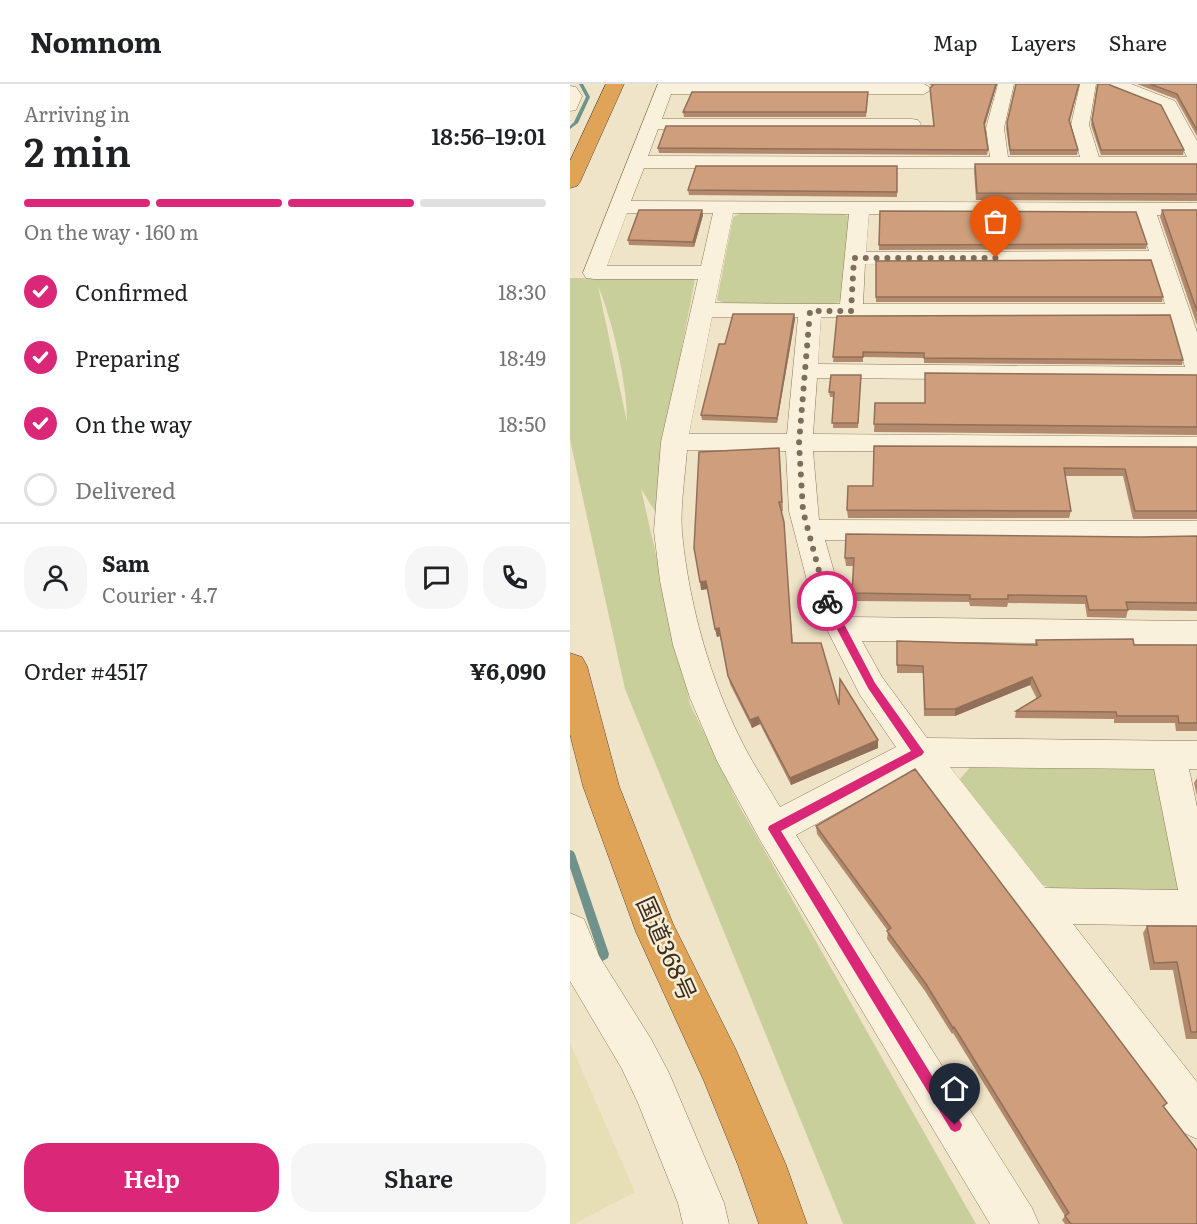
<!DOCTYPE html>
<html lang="en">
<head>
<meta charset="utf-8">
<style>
  :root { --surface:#fff; --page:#f6f6f6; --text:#202124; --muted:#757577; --line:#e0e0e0; --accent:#db2777 }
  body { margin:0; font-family:Literata,"Noto Sans JP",serif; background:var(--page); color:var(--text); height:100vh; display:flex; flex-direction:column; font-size:22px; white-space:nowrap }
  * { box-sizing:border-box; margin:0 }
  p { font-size:20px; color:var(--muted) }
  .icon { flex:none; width:33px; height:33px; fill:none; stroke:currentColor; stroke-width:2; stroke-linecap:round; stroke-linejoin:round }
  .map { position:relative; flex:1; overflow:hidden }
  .sheet { display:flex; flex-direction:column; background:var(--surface); width:570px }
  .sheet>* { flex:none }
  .pin { position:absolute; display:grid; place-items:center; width:51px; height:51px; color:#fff; margin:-62px -26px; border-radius:50% 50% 50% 0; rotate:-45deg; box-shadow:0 0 6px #0007 }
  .pin .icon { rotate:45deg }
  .courier { position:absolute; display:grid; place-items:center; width:60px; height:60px; margin:-30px; border:4px solid #db2777; border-radius:50%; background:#fff; color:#222; box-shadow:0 2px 8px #0007 }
  .headline em { font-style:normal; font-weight:600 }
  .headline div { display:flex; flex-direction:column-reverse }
  .headline { display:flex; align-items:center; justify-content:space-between; height:102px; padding:0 24px }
  h1 { font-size:39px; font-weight:600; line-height:45px }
  .bar { display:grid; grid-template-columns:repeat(4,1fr); gap:9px 6px; align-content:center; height:72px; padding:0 24px }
  .bar i { height:8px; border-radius:4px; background:var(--line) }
  .bar .active { background:var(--accent) }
  .bar p { grid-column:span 4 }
  .line { display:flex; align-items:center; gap:15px; padding:0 24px; border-top:2px solid var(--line) }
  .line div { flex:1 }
  .round { display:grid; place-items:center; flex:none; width:63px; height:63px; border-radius:24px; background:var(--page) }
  ol { padding:0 24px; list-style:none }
  li { display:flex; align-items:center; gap:18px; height:66px }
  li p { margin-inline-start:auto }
  li .icon { padding:6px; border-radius:50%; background:var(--accent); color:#fff; stroke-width:4 }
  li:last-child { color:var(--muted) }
  li i { width:33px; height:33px; border:3px solid var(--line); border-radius:50% }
  .button { display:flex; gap:12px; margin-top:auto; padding:12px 24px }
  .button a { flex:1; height:69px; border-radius:24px; background:var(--accent); color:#fff; font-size:24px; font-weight:600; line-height:69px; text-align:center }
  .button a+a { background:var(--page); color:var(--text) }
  header { display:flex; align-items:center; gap:36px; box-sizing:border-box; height:84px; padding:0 30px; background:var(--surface); border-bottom:2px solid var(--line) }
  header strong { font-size:28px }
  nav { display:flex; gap:33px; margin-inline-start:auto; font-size:21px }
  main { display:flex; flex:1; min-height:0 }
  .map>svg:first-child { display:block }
  .farmland { fill:#e6deb5 }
  .green { fill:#c9cf9b; fill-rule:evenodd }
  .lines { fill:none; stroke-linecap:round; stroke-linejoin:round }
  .stream { fill:#6f938a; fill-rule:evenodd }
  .minor-casing { stroke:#8d765c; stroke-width:1 }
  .highway-casing { stroke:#5b4430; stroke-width:1 }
  .minor { fill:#faf1dc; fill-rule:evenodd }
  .highway { fill:#e0a458; fill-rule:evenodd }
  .wall { fill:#b2896c }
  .shaded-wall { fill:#916f58 }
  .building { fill:#cf9f7d; stroke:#916f58; stroke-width:1.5 }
  .route { fill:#db2777 }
  .done { stroke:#7c6e5b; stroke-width:6; stroke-dasharray:0 10.8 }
  .labels { text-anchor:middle; stroke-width:5; stroke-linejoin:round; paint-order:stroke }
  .near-street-label { font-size:24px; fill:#3d2e20; stroke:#f7eed8 }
</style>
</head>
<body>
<header>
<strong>Nomnom</strong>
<nav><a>Map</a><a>Layers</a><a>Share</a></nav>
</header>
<main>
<section class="sheet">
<div class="headline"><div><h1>2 min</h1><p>Arriving in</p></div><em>18:56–19:01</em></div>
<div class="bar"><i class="active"></i><i class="active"></i><i class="active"></i><i></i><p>On the way · 160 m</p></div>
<ol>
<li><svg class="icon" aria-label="check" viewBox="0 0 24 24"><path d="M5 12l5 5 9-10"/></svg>Confirmed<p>18:30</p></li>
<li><svg class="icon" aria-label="check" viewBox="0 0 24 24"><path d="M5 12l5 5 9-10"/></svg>Preparing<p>18:49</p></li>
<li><svg class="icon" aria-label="check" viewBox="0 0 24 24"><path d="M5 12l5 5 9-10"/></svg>On the way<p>18:50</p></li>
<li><i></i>Delivered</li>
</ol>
<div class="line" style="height:108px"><a class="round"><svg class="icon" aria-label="person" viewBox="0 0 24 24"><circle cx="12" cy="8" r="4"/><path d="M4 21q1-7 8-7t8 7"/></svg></a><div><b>Sam</b><p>Courier · 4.7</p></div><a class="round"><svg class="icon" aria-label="chat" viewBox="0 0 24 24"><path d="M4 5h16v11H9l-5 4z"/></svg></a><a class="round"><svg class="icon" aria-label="phone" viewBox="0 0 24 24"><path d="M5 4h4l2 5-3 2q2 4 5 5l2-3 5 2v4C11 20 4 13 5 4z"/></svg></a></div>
<div class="line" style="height:78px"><div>Order #4517</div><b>¥6,090</b></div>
<div class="button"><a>Help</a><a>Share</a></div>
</section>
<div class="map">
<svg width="627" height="1140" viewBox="0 0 627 1140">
  <rect width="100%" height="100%" fill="#f0e4c8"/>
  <path class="farmland" d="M 0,959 L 65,1108 L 4,1140 L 0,1140 Z"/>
  <path class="green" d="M 174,128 L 271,129 L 280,133 L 273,216 L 260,222 L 160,221 L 147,216 L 163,133 Z
    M 0,194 L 125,195 L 96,346 L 86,429 L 71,405 L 120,620 L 171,725 L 406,1140 L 273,1140 L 55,605 L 0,356 ZM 28,202 C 43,238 57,299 57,338 Z
    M 402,681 L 581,682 L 593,692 L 614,798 L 607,812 L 489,808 L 467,798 L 388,697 Z"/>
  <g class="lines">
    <path class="stream" d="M 9,0 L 13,0 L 20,13 L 8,39 L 0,45 L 0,42 L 4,38 L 16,13 Z
      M 0,766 L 3,767 L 5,770 L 39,870 L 38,874 L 20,884 L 16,883 L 15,879 L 16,875 L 28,868 L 0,784 Z"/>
    <g class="minor-casing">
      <path id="minor" d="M 88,0 L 354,0 L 362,5 L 354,10 L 101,10 L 92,35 L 342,35 L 348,36 L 351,40 L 348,44 L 342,45 L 88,45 L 78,72 L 420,73 L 416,44 L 428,0 L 444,0 L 434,44 L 438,73 L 510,73 L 501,41 L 510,0 L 526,0 L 519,41 L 529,73 L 617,73 L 592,24 L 540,4 L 538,0 L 561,0 L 605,17 L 627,57 L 627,85 L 74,84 L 61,117 L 627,119 L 627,131 L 587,131 L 627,248 L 627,297 L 247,294 L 243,350 L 627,353 L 627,369 L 243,367 L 249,436 L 627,437 L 627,457 L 255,456 L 272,516 L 280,533 L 627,537 L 627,561 L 292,557 L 312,593 L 357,654 L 627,657 L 627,685 L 619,685 L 627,723 L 627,842 L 503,840 L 627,998 L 627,1055 L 612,1048 L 343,687 L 226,751 L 462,1124 L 469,1140 L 420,1140 L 190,756 L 147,677 L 120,614 L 103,561 L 90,497 L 84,447 L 91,358 L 128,195 L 24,195 L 16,194 L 13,189 ZM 57,129 L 143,129 L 131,182 L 37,182 ZM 163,129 L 279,130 L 270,220 L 145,219 ZM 299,130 L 567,131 L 579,167 L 296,168 ZM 582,179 L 595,220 L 293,220 L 295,180 ZM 142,233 L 228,233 L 217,350 L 119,350 ZM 251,233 L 600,234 L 615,283 L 248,280 ZM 117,366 L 216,367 L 219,427 L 242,516 L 290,611 L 326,663 L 210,723 C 198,702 184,682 173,660 C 140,596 119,520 112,449 C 110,422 115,393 117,366 ZM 380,683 L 584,685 L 608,806 L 475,804 Z
        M 0,2 L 6,3 L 12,12 L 6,26 L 0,27 Z
        M 0,829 L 14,835 L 29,872 L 81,955 L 99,989 L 154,1119 L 159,1140 L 113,1140 L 108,1119 L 68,1019 L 52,985 L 0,897 Z"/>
    </g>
    <g class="highway-casing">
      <path id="highway" d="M 36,0 L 54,0 L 10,98 L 7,102 L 0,104 L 0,77 Z
        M 0,569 L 12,573 L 17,582 L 49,702 L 103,840 L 166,966 L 216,1081 L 237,1140 L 189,1140 L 168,1081 L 134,997 L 66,848 L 13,702 L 0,650 Z"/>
    </g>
    <use href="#minor" class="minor"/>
    <use href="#highway" class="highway"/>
  </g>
  <path class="wall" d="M 359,0 L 427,0 L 415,41 L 418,66 L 417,71 L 89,69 L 88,64 L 364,42 L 360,9 L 360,4 L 362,2 Z
    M 446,0 L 509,0 L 500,37 L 508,66 L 507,71 L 440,71 L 436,44 Z
    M 527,0 L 540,1 L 614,66 L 613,71 L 531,71 L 521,41 Z
    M 567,0 L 627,0 L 627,52 L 606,15 Z
    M 298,12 L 296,33 L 114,33 L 113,28 Z
    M 405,80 L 627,80 L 627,117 L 406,116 L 404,87 Z
    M 327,82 L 327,113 L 119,111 L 118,106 Z
    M 132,126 L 133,131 L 124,163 L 59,161 L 58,156 Z
    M 592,126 L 627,126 L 627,241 L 590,133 Z
    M 310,127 L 577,160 L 576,165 L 309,166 Z
    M 306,177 L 593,213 L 592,218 L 306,218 Z
    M 224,230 L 225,235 L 207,339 L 132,336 L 131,331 L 155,260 Z
    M 267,232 L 613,276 L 612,281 L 354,279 L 354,274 L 293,273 L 293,278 L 263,278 Z
    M 291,291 L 288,344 L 263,344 L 264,313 L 260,313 L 259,308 Z
    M 627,291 L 627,351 L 304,348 L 305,319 L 355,319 Z
    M 627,363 L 627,435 L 563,435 L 553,392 L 495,392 L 501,427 L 499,434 L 278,434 L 277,426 L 303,402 Z
    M 209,364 L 213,427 L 211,427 L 223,559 L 269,621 L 308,664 L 221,701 L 190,640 L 182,644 L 160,600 L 150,552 L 147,553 L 137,505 L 131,506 Z
    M 627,452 L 627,527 L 558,526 L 556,534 L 517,533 L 515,520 L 438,519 L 437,523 L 400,522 L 399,518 L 282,517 L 284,482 L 276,482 L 275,474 L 571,453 Z
    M 466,556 L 564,561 L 627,561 L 627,647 L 606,647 L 605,639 L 544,639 L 544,635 L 445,634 L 446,627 L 467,615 L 460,601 L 385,632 L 354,632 L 353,589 L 327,589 L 327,557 L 465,561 Z
    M 627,694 L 627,712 L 624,699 Z
    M 246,742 L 597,1019 L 594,1023 L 627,1140 L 495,1140 L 492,1136 L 495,1132 L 383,949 L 382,950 L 355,907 L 317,855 L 318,847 L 247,750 Z
    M 577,842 L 627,842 L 627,955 L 616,955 L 603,886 L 580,886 L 573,849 Z"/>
  <path class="shaded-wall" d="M 426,0 L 427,0 L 414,43 L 414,39 Z
    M 132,126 L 133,131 L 124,163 L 123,158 Z
    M 224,230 L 225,235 L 207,339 L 207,334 Z
    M 136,497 L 138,505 L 131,506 L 130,498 Z
    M 149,544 L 150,552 L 147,553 L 145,545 Z
    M 462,593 L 460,601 L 385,632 L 385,625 Z
    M 188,633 L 190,640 L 182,644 L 180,636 Z
    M 308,656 L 308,664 L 221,701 L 220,694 Z"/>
  <path class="building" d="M 364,0 L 426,0 L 414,39 L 418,66 L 88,64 L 96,42 L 364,42 L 360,4 Z
    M 446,0 L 509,0 L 499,36 L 508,66 L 440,66 L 437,39 Z
    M 528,0 L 539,0 L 540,1 L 591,21 L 614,66 L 531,66 L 522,36 Z
    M 580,0 L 627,0 L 627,46 L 607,10 Z
    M 122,8 L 298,8 L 296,28 L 113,28 Z
    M 405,80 L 627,80 L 627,110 L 407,109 Z
    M 126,82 L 327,82 L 327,108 L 118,106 Z
    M 69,126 L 132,126 L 123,158 L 58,156 Z
    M 592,126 L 627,126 L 627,227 Z
    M 310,127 L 566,128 L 577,160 L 309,161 Z
    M 581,176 L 593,213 L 306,213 L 306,177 Z
    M 163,230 L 224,230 L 207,334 L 131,331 L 149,260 L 155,260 Z
    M 600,231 L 613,276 L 354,274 L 354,269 L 293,268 L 293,273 L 263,273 L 267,232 Z
    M 355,289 L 627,291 L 627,343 L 304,340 L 305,319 L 355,319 Z
    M 261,291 L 291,291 L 288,339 L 262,339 L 264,308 L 259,308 Z
    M 304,362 L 627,363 L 627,427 L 565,427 L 555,385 L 494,384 L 501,427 L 277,426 L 278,402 L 303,402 Z
    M 209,364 L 212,418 L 209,418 L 214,438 L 222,559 L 251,559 L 269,621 L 270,595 L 308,656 L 220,694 L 188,633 L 180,636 L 158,592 L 149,544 L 145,545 L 136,497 L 130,498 L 124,464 L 129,368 Z
    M 276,450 L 571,453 L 627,452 L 627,519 L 556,518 L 558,526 L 519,526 L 516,512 L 438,511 L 438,515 L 400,515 L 400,511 L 282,509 L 284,474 L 275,474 Z
    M 563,555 L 564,561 L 627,561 L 627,639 L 609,639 L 608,632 L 547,632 L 546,628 L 446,627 L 471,612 L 462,593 L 385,625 L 355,625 L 353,582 L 327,581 L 327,557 L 467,561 L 466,556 Z
    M 345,685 L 597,1019 L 593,1022 L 627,1066 L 627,1140 L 501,1140 L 495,1132 L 499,1129 L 384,943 L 383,944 L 356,900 L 317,847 L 321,844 L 246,742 Z
    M 577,842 L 627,842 L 627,948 L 621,948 L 607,878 L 584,879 Z"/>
  <path class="route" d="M 257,513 L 262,517 L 305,599 L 354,668 L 352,671 L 211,747 L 390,1037 L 392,1041 L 390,1046 L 385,1048 L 381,1046 L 198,745 L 199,742 L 341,667 L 298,604 L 252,517 Z"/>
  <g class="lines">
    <path class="done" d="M 257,517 L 233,427 L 229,359 L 240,227 L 281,227 L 284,174 L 426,174"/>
  </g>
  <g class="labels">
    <g class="near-street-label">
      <text transform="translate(96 865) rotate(66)" y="8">国道368号</text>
    </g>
  </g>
</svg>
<div class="pin" style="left:426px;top:174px;background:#ea580c"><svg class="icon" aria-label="bag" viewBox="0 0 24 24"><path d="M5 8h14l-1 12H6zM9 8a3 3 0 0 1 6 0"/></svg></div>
<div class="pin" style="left:385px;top:1041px;background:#1f2937"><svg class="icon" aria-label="home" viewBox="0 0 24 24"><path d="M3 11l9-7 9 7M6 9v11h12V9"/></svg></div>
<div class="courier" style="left:257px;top:517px"><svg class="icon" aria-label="bike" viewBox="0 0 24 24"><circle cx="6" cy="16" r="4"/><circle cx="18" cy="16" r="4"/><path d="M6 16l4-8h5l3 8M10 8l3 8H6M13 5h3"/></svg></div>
</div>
</main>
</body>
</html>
